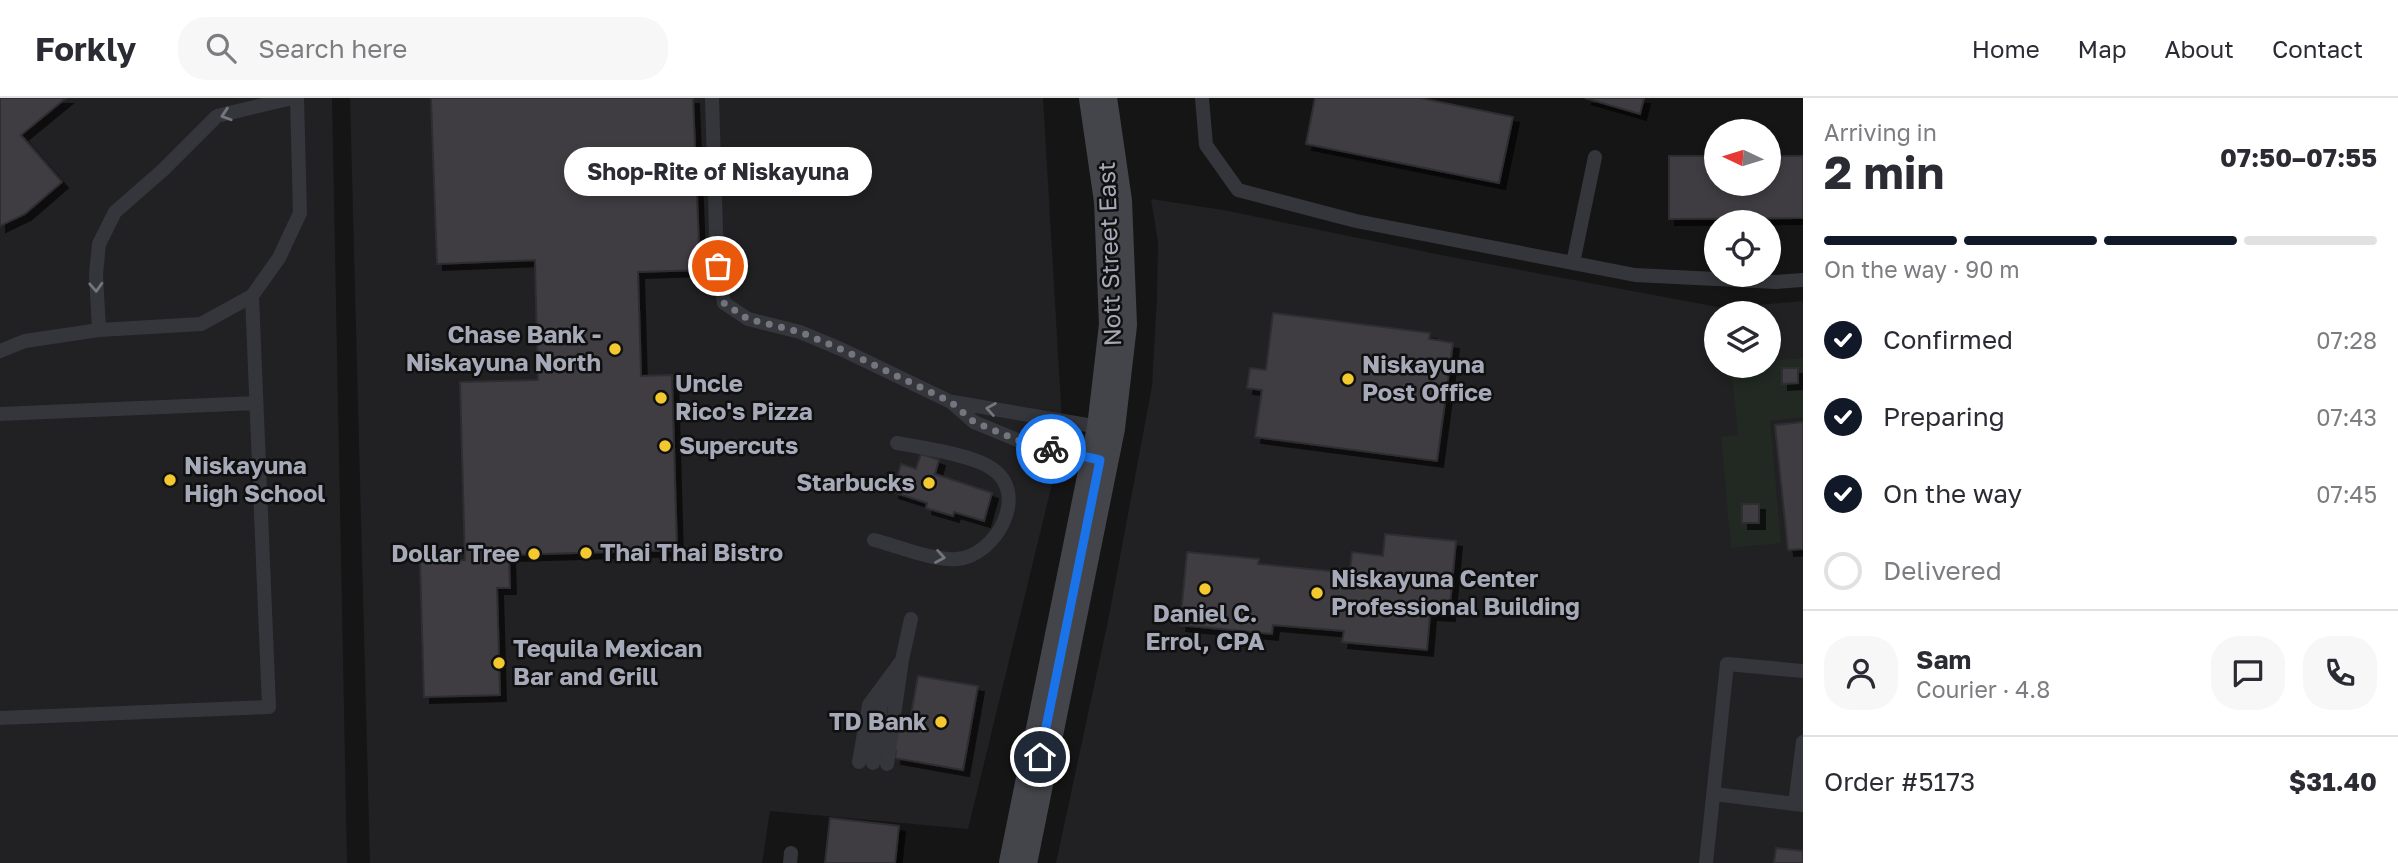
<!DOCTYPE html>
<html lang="en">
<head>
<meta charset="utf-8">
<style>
  :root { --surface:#fff; --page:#f7f7f7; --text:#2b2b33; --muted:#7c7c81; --line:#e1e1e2; --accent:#111827 }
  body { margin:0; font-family:"Golos Text",sans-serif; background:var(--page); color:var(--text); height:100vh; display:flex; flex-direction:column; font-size:26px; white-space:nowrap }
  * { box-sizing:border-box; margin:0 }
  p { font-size:23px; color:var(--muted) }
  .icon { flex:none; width:38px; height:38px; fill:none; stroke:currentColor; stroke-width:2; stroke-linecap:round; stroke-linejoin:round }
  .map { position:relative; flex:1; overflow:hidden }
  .panel { display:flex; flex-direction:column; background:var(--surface); width:595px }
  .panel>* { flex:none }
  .needle { width:46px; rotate:274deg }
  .tools { position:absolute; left:1704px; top:21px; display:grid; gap:14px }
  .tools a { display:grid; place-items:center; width:77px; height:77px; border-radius:50%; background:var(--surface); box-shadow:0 4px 10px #0003; font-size:35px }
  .pin { position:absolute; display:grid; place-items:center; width:60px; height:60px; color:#fff; margin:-30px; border:4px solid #fff; border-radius:50%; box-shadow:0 2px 7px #0007 }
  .courier { position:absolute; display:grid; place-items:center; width:70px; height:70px; margin:-35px; border:5px solid #1a73e8; border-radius:50%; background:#fff; color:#222; box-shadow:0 2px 9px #0007 }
  .bubble { position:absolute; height:49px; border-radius:24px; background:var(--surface); box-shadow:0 4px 10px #0003; font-size:23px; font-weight:700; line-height:49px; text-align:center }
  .head em { font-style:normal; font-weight:700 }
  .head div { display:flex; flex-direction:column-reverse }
  .head { display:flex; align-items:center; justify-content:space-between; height:119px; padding:0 21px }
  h1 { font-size:46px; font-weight:700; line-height:52px }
  .bar { display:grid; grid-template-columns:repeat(4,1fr); gap:10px 7px; align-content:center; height:84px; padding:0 21px }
  .bar i { height:9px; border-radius:5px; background:var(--line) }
  .bar .current { background:var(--accent) }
  .bar p { grid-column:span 4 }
  .line { display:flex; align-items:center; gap:18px; padding:0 21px; border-top:2px solid var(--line) }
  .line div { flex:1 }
  .round { display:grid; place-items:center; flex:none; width:74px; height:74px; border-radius:28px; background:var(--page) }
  ol { padding:0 21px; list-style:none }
  li { display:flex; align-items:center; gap:21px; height:77px }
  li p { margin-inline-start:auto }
  li .icon { padding:7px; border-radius:50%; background:var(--accent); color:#fff; stroke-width:4 }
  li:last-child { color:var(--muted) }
  li i { width:38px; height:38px; border:4px solid var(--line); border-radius:50% }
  header { display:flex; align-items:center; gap:42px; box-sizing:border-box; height:98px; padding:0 35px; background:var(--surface); border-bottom:2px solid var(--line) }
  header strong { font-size:33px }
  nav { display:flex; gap:38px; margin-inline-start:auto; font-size:24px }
  .search { width:490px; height:63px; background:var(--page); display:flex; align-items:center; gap:18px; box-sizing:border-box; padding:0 24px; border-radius:28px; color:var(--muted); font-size:26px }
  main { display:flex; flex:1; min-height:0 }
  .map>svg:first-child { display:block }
  .built { fill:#212123; fill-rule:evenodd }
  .green { fill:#212922 }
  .building { fill:#3f3e43; stroke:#2f2e32; stroke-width:2; filter:url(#shadow) }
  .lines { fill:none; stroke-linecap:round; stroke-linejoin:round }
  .lane { stroke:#35363b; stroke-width:14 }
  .secondary { stroke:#43454b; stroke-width:38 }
  .oneway { stroke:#73757f }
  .done { stroke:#73757f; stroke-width:7; stroke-dasharray:0 12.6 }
  .route { stroke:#1a73e8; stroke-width:9 }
  .poi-dot { fill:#f4c82f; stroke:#101011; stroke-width:2.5 }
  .labels { text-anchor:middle; stroke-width:5; stroke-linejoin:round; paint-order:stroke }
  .street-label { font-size:24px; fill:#a6a9b7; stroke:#101011 }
  .poi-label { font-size:24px; font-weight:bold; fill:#a6a9b7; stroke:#101011; text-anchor:start }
</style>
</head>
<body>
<header>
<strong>Forkly</strong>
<div class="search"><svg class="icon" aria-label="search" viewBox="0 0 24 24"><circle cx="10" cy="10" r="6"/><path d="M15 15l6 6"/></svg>Search here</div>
<nav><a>Home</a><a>Map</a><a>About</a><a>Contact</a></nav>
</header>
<main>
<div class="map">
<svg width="1803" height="765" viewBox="0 0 1803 765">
  <defs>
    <filter id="shadow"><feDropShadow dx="6" dy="6" stdDeviation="0" flood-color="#0009"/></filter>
  </defs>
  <rect width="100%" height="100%" fill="#151516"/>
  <path class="built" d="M 0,0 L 332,0 L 347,765 L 0,765 Z
    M 350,0 L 1043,0 L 1063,341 L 968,731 L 770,713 L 762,765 L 370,765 Z
    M 1151,101 L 1223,112 L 1446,158 L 1723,210 L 1803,203 L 1803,765 L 1056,765 L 1108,523 L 1152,288 L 1157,200 L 1158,144 ZM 1717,215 L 1769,215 L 1769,268 L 1717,268 Z"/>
  <path class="green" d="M 1803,260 L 1803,319 L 1770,323 L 1781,445 L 1731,450 L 1721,339 L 1738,337 L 1731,268 L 1769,268 L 1769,263 Z"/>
  <path class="building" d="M 0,0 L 66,0 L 21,37 L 62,84 L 25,116 L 0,128 Z
    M 431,0 L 693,0 L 700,172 L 638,174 L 641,278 L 672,277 L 677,452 L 509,457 L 510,490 L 497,490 L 500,597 L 424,599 L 420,464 L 465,462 L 460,284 L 538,282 L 535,162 L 437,166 Z
    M 1315,0 L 1420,0 L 1513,19 L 1499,85 L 1306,46 Z
    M 1585,0 L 1644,0 L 1640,16 Z
    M 1669,58 L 1717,58 L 1717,86 L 1769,86 L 1769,58 L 1803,58 L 1803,120 L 1669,121 Z
    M 1273,215 L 1430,235 L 1429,241 L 1453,245 L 1437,363 L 1255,339 L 1262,292 L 1247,290 L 1250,270 L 1266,272 Z
    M 1782,270 L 1798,270 L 1798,285 L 1782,286 Z
    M 1803,324 L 1803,451 L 1788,452 L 1775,327 Z
    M 921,356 L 939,362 L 935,376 L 992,395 L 984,423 L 954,414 L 953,418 L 926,410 L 927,405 L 893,394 L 901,366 L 916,371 Z
    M 1742,406 L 1759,406 L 1759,425 L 1742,425 Z
    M 1385,436 L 1456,443 L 1449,517 L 1430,516 L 1427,552 L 1342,544 L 1344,533 L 1273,527 L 1272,536 L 1180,527 L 1187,454 L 1259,461 L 1258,466 L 1350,475 L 1352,454 L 1383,458 Z
    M 918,578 L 978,588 L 963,672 L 895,660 L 896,653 L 860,647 L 865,620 L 909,628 Z
    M 830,720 L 899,728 L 895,765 L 825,765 Z
    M 1776,750 L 1803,753 L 1803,765 L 1774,765 Z"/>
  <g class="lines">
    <path class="lane" d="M 712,0 L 717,164 L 724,205 L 748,221 L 800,234 L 843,252 L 951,304 L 974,324 L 1027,346 L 1099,361
      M 1202,0 L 1206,47 L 1238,92 L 1356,123 L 1635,177 L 1776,184 L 1803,182
      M 1573,165 L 1595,59
      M 99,232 L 96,176 L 99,146 L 115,114 L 163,72 L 217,18 L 292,0
      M 0,253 L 25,243 L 99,232 L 201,226 L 252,198 L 279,160 L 300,115 L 297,0
      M 953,304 L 1105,330
      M 0,316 L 256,305
      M 874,442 C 898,448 933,463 957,461 C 996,458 1031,395 991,370 C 972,357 921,349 897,345
      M 0,620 L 269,609 L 252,198
      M 859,664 L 869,607 L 900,565
      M 873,665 L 881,607 L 890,589
      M 887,666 L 902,562 L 911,521
      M 1714,696 L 1803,707
      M 1795,706 L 1803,644
      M 790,765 L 791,755
      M 1706,765 L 1727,566 L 1803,573"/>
    <path class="secondary" d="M 1018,765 L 1106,330 L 1118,227 L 1113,103 L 1098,0"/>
  </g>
  <defs><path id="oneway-chevron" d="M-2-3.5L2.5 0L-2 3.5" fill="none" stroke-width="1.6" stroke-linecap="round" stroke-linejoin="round" transform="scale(1.75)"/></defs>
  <g class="oneway">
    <use href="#oneway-chevron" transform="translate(226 17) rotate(162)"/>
    <use href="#oneway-chevron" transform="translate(96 189) rotate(87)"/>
    <use href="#oneway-chevron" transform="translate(991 311) rotate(-171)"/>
    <use href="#oneway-chevron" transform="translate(940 459) rotate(10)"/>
  </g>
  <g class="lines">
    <path class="done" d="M 718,168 L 724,205 L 748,221 L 800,234 L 843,252 L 951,304 L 974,324 L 1027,346 L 1051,351"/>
    <path class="route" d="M 1040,659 L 1100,362 L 1051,351"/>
  </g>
  <g class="poi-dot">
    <circle cx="615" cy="251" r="7"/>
    <circle cx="1348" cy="281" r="7"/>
    <circle cx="661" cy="300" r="7"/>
    <circle cx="665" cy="348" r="7"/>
    <circle cx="170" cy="382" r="7"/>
    <circle cx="929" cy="385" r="7"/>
    <circle cx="586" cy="455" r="7"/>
    <circle cx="534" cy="456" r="7"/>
    <circle cx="1205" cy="491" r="7"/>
    <circle cx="1317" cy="495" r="7"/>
    <circle cx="499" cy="565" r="7"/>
    <circle cx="941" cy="624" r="7"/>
  </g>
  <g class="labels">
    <g class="street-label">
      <text transform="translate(1110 156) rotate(-92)" y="8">Nott Street East</text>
    </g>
    <g class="poi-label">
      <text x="601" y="245" text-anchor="end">Chase Bank -<tspan x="601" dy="28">Niskayuna North</tspan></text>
      <text x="1362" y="275">Niskayuna<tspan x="1362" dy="28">Post Office</tspan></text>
      <text x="675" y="294">Uncle<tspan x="675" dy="28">Rico's Pizza</tspan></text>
      <text x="679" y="356">Supercuts</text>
      <text x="184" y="376">Niskayuna<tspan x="184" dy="28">High School</tspan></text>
      <text x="915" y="393" text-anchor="end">Starbucks</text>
      <text x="600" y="463">Thai Thai Bistro</text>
      <text x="520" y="464" text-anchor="end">Dollar Tree</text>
      <text x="1331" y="489">Niskayuna Center<tspan x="1331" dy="28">Professional Building</tspan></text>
      <text x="1205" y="524" text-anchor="middle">Daniel C.<tspan x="1205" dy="28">Errol, CPA</tspan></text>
      <text x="513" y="559">Tequila Mexican<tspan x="513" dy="28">Bar and Grill</tspan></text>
      <text x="927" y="632" text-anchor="end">TD Bank</text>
    </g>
  </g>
</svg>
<div class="tools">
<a><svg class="needle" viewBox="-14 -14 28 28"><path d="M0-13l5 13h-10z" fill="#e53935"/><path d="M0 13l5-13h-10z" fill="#7c7c81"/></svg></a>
<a><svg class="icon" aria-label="locate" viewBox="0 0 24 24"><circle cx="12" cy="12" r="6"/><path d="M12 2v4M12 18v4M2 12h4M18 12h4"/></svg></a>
<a><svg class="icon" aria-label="layers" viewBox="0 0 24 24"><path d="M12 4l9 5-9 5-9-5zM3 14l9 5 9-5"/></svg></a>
</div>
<div class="pin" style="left:718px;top:168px;background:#ea580c"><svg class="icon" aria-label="bag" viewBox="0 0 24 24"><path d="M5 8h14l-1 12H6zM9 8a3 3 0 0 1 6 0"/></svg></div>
<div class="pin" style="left:1040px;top:659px;background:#1f2937"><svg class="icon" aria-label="home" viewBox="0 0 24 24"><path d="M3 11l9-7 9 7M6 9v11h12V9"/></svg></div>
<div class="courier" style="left:1051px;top:351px"><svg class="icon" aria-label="bike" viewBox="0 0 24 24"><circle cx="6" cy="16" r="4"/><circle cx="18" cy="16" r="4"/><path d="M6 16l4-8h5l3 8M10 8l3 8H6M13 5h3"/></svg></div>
<div class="bubble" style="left:564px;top:49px;width:308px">Shop-Rite of Niskayuna</div>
</div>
<section class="panel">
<div class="head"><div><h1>2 min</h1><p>Arriving in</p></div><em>07:50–07:55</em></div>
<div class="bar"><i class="current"></i><i class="current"></i><i class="current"></i><i></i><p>On the way · 90 m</p></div>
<ol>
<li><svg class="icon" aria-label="check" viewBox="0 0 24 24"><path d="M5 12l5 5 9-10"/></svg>Confirmed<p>07:28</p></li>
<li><svg class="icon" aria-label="check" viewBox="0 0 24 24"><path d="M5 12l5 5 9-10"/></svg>Preparing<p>07:43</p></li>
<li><svg class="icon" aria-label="check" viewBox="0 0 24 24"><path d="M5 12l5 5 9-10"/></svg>On the way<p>07:45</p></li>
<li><i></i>Delivered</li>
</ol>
<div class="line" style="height:126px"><a class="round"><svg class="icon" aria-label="person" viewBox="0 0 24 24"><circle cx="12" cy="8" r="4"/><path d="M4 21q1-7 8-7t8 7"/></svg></a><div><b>Sam</b><p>Courier · 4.8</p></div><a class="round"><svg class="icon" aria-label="chat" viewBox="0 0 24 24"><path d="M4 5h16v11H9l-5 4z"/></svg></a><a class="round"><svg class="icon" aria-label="phone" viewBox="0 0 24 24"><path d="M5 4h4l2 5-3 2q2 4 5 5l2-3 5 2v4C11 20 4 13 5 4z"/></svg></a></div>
<div class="line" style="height:91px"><div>Order #5173</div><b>$31.40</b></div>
</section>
</main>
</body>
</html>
